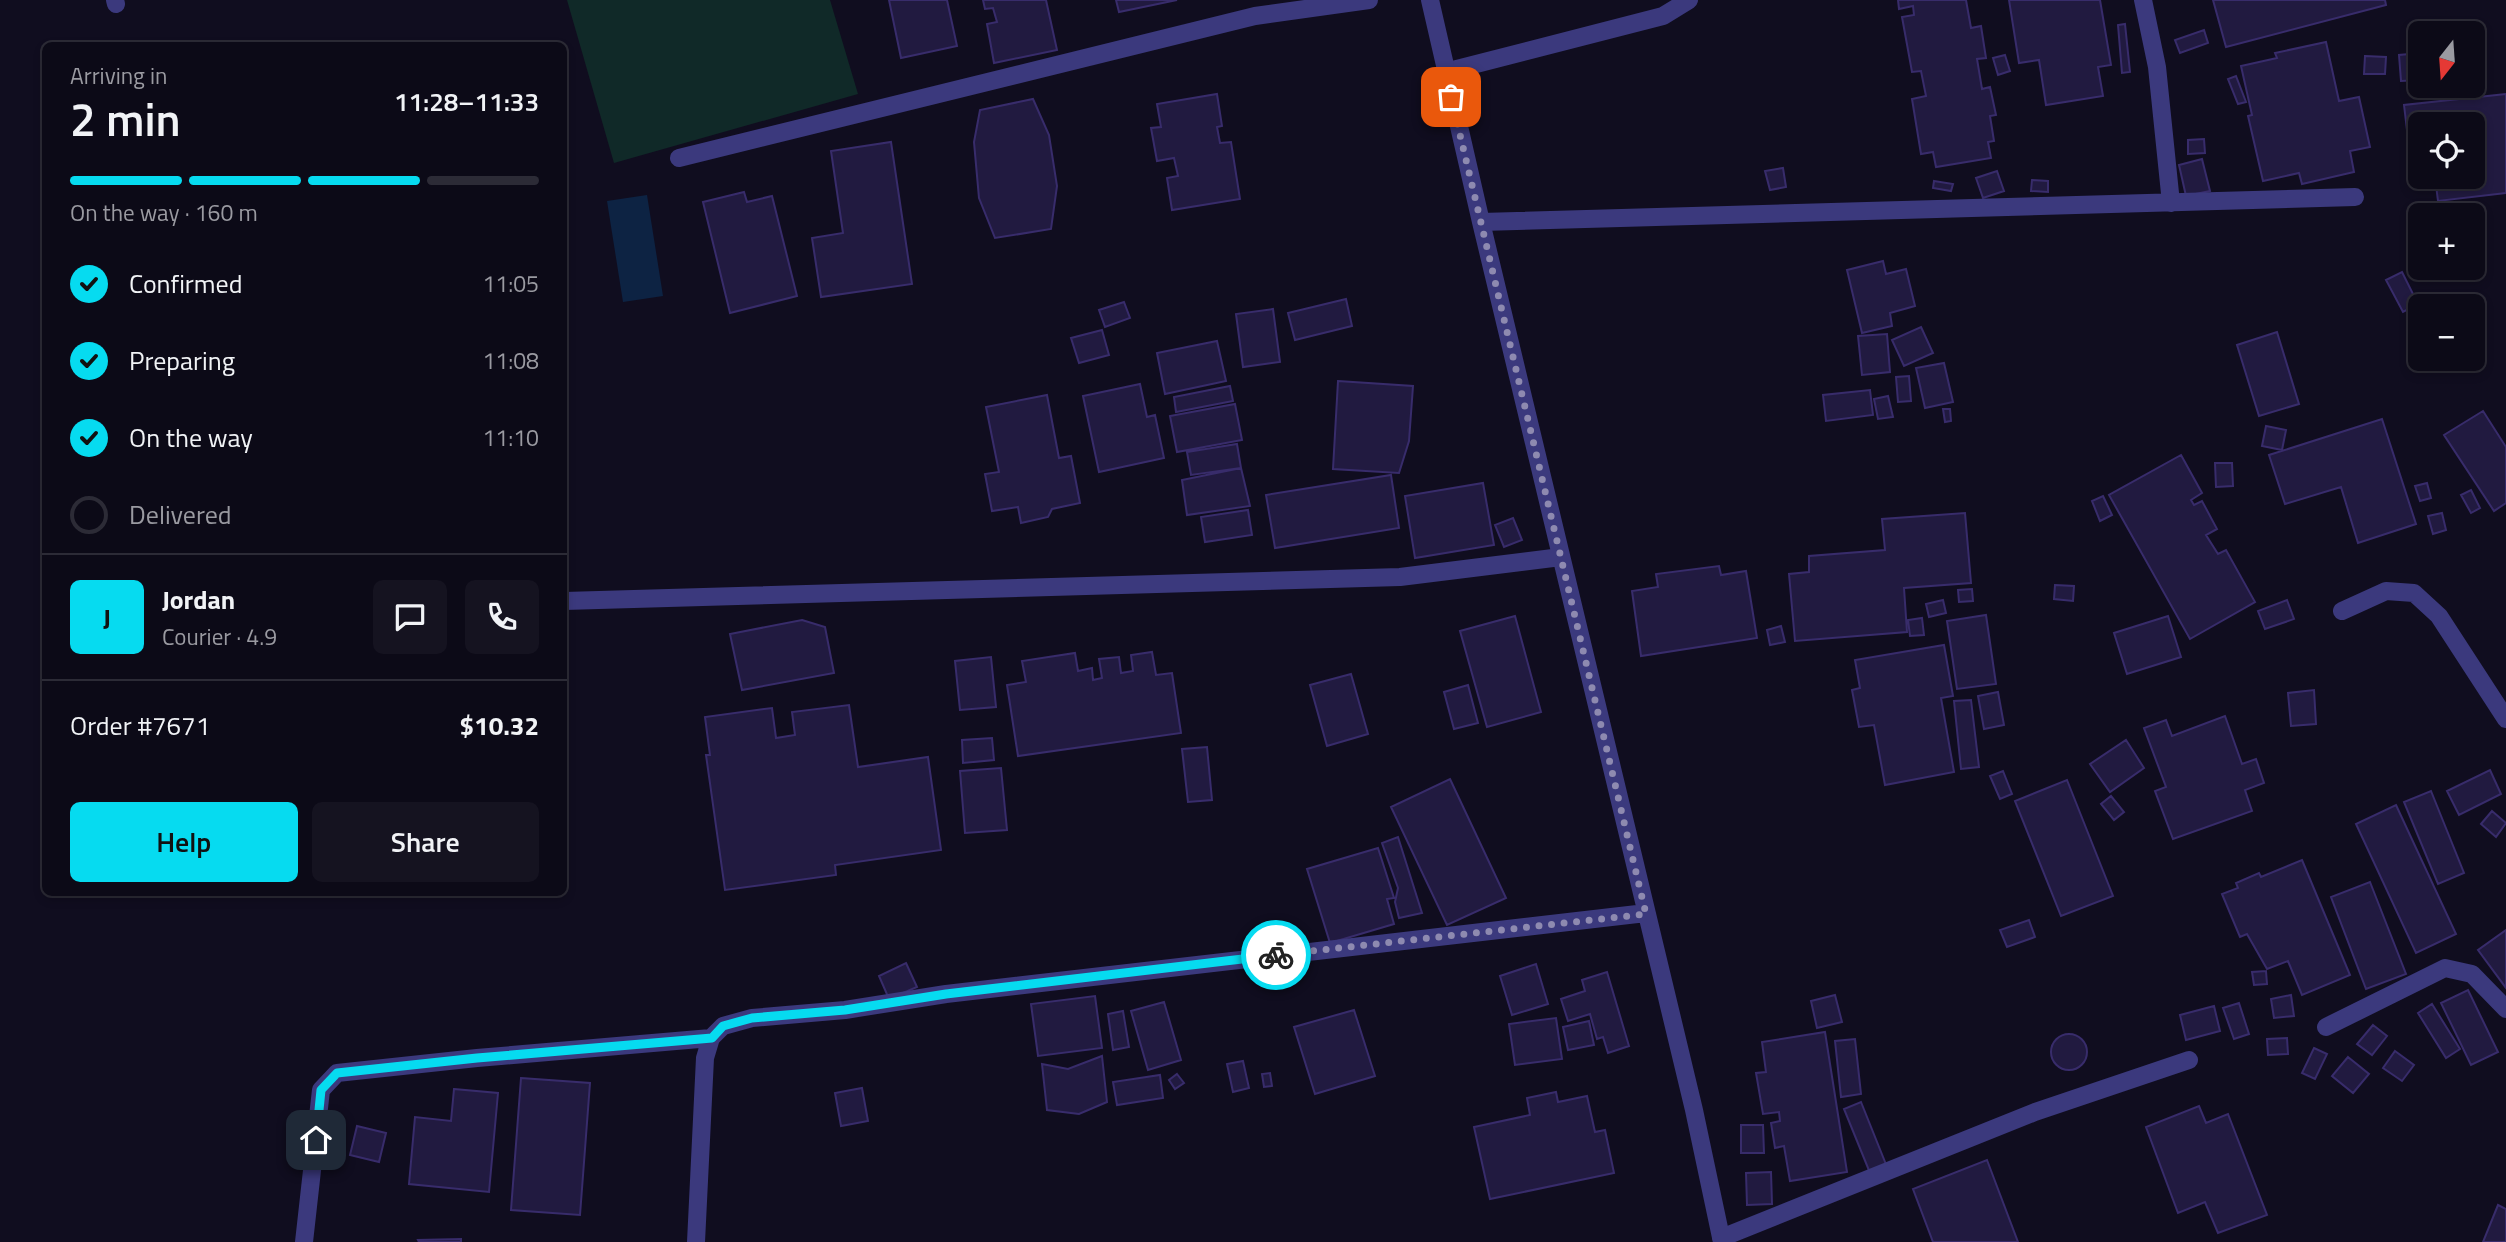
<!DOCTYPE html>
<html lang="en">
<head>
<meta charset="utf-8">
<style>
  :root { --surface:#0c0a17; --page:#151320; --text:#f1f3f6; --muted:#9a9aa1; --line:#2c2b36; --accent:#06dbf0 }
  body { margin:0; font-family:"Titillium Web",sans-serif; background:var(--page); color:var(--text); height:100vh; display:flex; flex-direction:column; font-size:26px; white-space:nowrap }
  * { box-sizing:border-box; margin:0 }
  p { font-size:23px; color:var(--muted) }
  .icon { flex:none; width:38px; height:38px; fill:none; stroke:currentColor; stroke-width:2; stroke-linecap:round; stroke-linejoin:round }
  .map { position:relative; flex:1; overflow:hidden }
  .sheet { position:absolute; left:42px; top:42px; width:525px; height:854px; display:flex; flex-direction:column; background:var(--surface); border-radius:10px; box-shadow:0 4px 10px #0003,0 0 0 2px var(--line) }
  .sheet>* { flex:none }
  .needle { width:46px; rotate:197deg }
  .tools { position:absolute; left:2408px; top:21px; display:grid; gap:14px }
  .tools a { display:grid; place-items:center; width:77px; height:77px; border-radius:10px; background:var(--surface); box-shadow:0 4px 10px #0003,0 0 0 2px var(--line); font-size:35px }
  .pin { position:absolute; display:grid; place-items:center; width:60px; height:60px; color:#fff; margin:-30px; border-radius:14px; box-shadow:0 4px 10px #0006 }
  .courier { position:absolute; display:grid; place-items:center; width:70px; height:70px; margin:-35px; border:5px solid #06dbf0; border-radius:50%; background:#fff; color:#222; box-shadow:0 2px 9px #0007 }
  .head em { font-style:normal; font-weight:600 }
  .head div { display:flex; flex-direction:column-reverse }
  .head { display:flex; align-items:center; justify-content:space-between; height:119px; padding:0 28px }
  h1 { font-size:46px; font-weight:600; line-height:52px }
  .bar { display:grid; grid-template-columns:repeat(4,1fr); gap:10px 7px; align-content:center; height:84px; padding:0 28px }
  .bar i { height:9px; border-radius:5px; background:var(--line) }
  .bar .on { background:var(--accent) }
  .bar p { grid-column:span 4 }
  .line { display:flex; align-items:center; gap:18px; padding:0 28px; border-top:2px solid var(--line) }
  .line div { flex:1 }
  .round { display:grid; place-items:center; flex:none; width:74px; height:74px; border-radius:10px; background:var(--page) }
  ol { padding:0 28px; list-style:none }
  li { display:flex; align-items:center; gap:21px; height:77px }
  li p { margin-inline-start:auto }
  li .icon { padding:7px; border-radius:50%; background:var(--accent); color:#111; stroke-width:4 }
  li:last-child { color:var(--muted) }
  li i { width:38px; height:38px; border:4px solid var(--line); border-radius:50% }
  .action { display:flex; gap:14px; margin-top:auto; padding:14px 28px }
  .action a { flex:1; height:80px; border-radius:10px; background:var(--accent); color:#111; font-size:28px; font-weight:600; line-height:80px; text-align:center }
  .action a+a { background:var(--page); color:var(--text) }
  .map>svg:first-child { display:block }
  .green { fill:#102928 }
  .water { fill:#0d2343 }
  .building { fill:#211a40; stroke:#382c6b; stroke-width:2 }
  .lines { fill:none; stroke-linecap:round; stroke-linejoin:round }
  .service { stroke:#3b397d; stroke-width:18 }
  .minor { stroke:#3b397d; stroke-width:18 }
  .done { stroke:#8e8ab0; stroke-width:7; stroke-dasharray:0 12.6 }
  .route { stroke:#06dbf0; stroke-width:9 }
</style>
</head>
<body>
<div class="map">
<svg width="2506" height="1242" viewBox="0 0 2506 1242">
  <rect width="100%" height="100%" fill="#100d1f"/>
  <path class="green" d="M 567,0 L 830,0 L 858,94 L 614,163 Z"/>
  <path class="water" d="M 647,195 L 663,296 L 623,302 L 607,201 Z"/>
  <path class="building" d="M 889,0 L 947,0 L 957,46 L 901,58 Z
    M 983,0 L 1046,0 L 1057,50 L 994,63 L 987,24 L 997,22 L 993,8 L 985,9 Z
    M 1116,0 L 1177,0 L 1119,12 Z
    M 1898,0 L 1966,0 L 1971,28 L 1981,26 L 1986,58 L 1977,59 L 1982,89 L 1990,87 L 1996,115 L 1990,116 L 1994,141 L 1988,142 L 1991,158 L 1936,167 L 1933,152 L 1921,154 L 1912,99 L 1926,96 L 1921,71 L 1912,72 L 1902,17 L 1914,15 L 1913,6 L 1899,9 Z
    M 2009,0 L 2100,0 L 2111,65 L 2098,67 L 2103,96 L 2046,105 L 2039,60 L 2019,63 Z
    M 2213,0 L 2385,0 L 2386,5 L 2226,47 Z
    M 2125,24 L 2130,72 L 2122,73 L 2118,25 Z
    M 2204,30 L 2208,43 L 2180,53 L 2175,40 Z
    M 2326,42 L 2339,101 L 2359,97 L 2370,147 L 2350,151 L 2354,172 L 2302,184 L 2299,173 L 2263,181 L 2248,116 L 2252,115 L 2241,66 L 2277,58 L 2275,53 Z
    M 2420,53 L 2420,80 L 2401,81 L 2399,55 Z
    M 2005,55 L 2010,71 L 1998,75 L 1993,58 Z
    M 2365,56 L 2386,57 L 2385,74 L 2364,74 Z
    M 2236,76 L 2246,102 L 2238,104 L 2228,79 Z
    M 1217,94 L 1222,126 L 1217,127 L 1220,143 L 1231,142 L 1240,199 L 1172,210 L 1167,178 L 1178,176 L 1174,158 L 1157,161 L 1151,128 L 1161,127 L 1157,104 Z
    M 2506,94 L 2506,193 L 2438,201 L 2435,177 L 2473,177 L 2473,124 L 2420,124 L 2420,153 L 2410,155 L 2404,105 Z
    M 1033,99 L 1049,135 L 1057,186 L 1051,229 L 995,238 L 979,198 L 974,142 L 980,110 Z
    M 2204,139 L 2205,153 L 2188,154 L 2188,140 Z
    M 891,142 L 912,284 L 821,297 L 812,238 L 843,233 L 831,151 Z
    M 2202,159 L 2210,191 L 2186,196 L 2179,165 Z
    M 1783,168 L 1786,187 L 1770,190 L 1765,171 Z
    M 1997,171 L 2004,191 L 1983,198 L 1976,178 Z
    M 2032,180 L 2048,181 L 2048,192 L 2031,191 Z
    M 1934,181 L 1953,184 L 1951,191 L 1933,188 Z
    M 744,192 L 747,202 L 772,196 L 797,296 L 730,313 L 703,202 Z
    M 1883,261 L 1886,274 L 1906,269 L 1915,306 L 1890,313 L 1892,326 L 1862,333 L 1847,270 Z
    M 2402,272 L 2418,304 L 2403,312 L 2386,280 Z
    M 1346,299 L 1352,326 L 1295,340 L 1288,313 Z
    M 1124,302 L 1130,318 L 1105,327 L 1099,310 Z
    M 1273,309 L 1280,362 L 1243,367 L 1236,314 Z
    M 1921,327 L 1933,353 L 1904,366 L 1892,340 Z
    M 1102,330 L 1109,355 L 1079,363 L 1071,338 Z
    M 2277,332 L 2299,404 L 2259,416 L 2237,345 Z
    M 1887,334 L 1890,372 L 1862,375 L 1858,336 Z
    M 1217,341 L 1226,381 L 1165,394 L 1157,353 Z
    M 1944,363 L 1953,402 L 1925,408 L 1916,368 Z
    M 1909,376 L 1911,401 L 1898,402 L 1896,377 Z
    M 1338,381 L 1413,386 L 1409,441 L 1399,473 L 1333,469 Z
    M 1140,384 L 1147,417 L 1155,415 L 1164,458 L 1099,472 L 1083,396 Z
    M 1230,386 L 1233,401 L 1176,412 L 1174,397 Z
    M 1870,390 L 1873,415 L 1826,421 L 1823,395 Z
    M 1047,395 L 1059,458 L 1071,456 L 1080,503 L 1052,509 L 1048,517 L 1021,523 L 1018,507 L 992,511 L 985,474 L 999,472 L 986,407 Z
    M 1888,396 L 1893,417 L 1878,419 L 1874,399 Z
    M 1235,404 L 1242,440 L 1177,452 L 1170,416 Z
    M 1943,409 L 1950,409 L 1951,421 L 1945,422 Z
    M 2483,411 L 2506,447 L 2506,503 L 2494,511 L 2444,435 Z
    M 2382,419 L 2416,524 L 2358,543 L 2341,487 L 2285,504 L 2269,455 Z
    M 2266,426 L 2286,430 L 2282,450 L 2262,446 Z
    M 1237,444 L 1241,468 L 1191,475 L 1187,452 Z
    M 2181,455 L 2202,493 L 2191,500 L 2194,505 L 2202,501 L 2217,529 L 2206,535 L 2218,554 L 2226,550 L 2255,602 L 2190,639 L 2109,495 Z
    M 2215,463 L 2232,463 L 2233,486 L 2216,487 Z
    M 1241,468 L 1250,506 L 1187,515 L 1182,480 Z
    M 1391,475 L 1399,528 L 1275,548 L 1266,495 Z
    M 1483,483 L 1494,545 L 1415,558 L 1405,496 Z
    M 2427,483 L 2431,498 L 2420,501 L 2415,486 Z
    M 2471,490 L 2480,508 L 2471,513 L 2461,495 Z
    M 2103,496 L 2112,515 L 2100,521 L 2092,501 Z
    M 1248,510 L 1252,535 L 1205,542 L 1201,517 Z
    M 1965,513 L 1971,583 L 1904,588 L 1907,632 L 1795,641 L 1789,574 L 1809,572 L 1809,556 L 1885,550 L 1882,519 Z
    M 2442,513 L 2446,530 L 2433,534 L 2428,516 Z
    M 1513,518 L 1522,540 L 1504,547 L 1495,525 Z
    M 1719,566 L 1721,575 L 1746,571 L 1757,638 L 1641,656 L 1632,591 L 1658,587 L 1656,574 Z
    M 2055,585 L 2074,586 L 2073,601 L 2054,599 Z
    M 1972,589 L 1973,601 L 1959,602 L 1958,590 Z
    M 1943,600 L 1946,613 L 1929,617 L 1926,604 Z
    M 2287,600 L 2294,619 L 2265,629 L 2258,611 Z
    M 1986,615 L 1996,684 L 1957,689 L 1947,621 Z
    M 1515,616 L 1541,712 L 1487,727 L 1460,631 Z
    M 2168,616 L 2181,657 L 2127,674 L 2114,633 Z
    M 1922,618 L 1924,635 L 1910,636 L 1908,620 Z
    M 802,620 L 825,627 L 834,673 L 742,690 L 730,634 Z
    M 1781,626 L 1785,642 L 1770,645 L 1767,630 Z
    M 1944,645 L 1953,696 L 1941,698 L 1954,772 L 1885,785 L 1874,725 L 1859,727 L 1852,690 L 1860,688 L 1855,660 Z
    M 1152,652 L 1156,675 L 1172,673 L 1181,733 L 1018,756 L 1007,685 L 1026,682 L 1022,661 L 1075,653 L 1078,671 L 1092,668 L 1093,680 L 1102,678 L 1099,659 L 1119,657 L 1121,673 L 1133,671 L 1131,655 Z
    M 991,657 L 996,707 L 960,710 L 955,661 Z
    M 1351,674 L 1368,734 L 1327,746 L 1310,685 Z
    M 1468,685 L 1478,723 L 1454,729 L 1444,692 Z
    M 2314,690 L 2316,724 L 2291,726 L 2288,693 Z
    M 1998,692 L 2004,725 L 1984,729 L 1978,696 Z
    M 1971,700 L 1979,767 L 1961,769 L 1954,701 Z
    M 849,705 L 858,767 L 928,757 L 941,850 L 835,865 L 836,875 L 725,890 L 706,755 L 710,755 L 705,717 L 772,708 L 776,738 L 795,735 L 792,712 Z
    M 2225,716 L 2242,764 L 2256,759 L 2264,783 L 2245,790 L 2252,811 L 2173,839 L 2155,791 L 2166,787 L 2144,728 L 2166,720 L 2172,736 Z
    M 992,738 L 994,760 L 963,763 L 962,740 Z
    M 2126,740 L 2144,768 L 2110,792 L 2090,764 Z
    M 1207,747 L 1212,800 L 1188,802 L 1182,749 Z
    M 1001,768 L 1007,830 L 965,833 L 960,771 Z
    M 2490,770 L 2501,794 L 2459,815 L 2447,791 Z
    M 2003,771 L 2012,794 L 2000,799 L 1990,776 Z
    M 1450,779 L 1506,898 L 1447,925 L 1391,807 Z
    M 2067,780 L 2113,896 L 2061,916 L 2015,801 Z
    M 2431,791 L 2464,873 L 2438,884 L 2404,802 Z
    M 2111,796 L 2124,812 L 2114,820 L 2101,804 Z
    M 2396,805 L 2456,934 L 2416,953 L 2356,824 Z
    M 2492,811 L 2506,823 L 2496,837 L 2481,824 Z
    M 1398,837 L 1422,913 L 1399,918 L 1395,902 L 1398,888 L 1382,843 Z
    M 1378,848 L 1394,898 L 1387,899 L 1394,924 L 1330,943 L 1307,869 Z
    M 2302,860 L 2350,975 L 2302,995 L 2288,961 L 2267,969 L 2247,934 L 2240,937 L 2222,894 L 2238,888 L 2236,883 L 2259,873 L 2261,877 Z
    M 2370,882 L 2406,974 L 2366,989 L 2331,897 Z
    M 2029,920 L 2035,937 L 2007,947 L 2000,930 Z
    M 2506,930 L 2506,988 L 2478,950 Z
    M 906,963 L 917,987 L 889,999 L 879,976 Z
    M 1536,964 L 1548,1004 L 1512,1015 L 1500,976 Z
    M 2266,971 L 2267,984 L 2254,985 L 2252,972 Z
    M 1607,972 L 1629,1046 L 1608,1053 L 1603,1037 L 1597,1039 L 1590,1014 L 1568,1021 L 1561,999 L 1585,991 L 1582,980 Z
    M 2468,990 L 2498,1052 L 2471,1065 L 2441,1003 Z
    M 1835,995 L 1842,1022 L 1817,1028 L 1811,1001 Z
    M 2291,995 L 2294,1016 L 2274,1018 L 2271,999 Z
    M 1095,996 L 1102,1048 L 1038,1056 L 1031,1004 Z
    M 1164,1002 L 1181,1060 L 1148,1070 L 1131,1011 Z
    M 2239,1003 L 2249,1034 L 2234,1039 L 2223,1008 Z
    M 2432,1004 L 2460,1049 L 2446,1058 L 2418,1013 Z
    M 2214,1006 L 2220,1031 L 2186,1040 L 2180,1015 Z
    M 1354,1010 L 1375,1076 L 1315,1094 L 1294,1027 Z
    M 1123,1011 L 1129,1047 L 1113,1050 L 1108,1014 Z
    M 1556,1018 L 1562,1059 L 1515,1065 L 1509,1024 Z
    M 1589,1021 L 1594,1045 L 1568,1050 L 1563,1027 Z
    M 2373,1025 L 2387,1036 L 2372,1055 L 2357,1044 Z
    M 1825,1032 L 1847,1172 L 1790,1181 L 1784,1146 L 1775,1148 L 1771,1123 L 1780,1121 L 1779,1112 L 1763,1114 L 1756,1073 L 1766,1072 L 1762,1042 Z
    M2051 1052a18 18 0 1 1 36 0a18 18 0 1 1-36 0Z
    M 2287,1038 L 2288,1054 L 2268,1055 L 2267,1039 Z
    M 1855,1039 L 1861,1094 L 1841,1097 L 1835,1041 Z
    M 2314,1048 L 2327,1054 L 2315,1079 L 2302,1073 Z
    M 2395,1051 L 2414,1065 L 2402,1081 L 2383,1068 Z
    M 1102,1056 L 1107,1102 L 1079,1114 L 1047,1110 L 1042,1064 L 1068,1069 Z
    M 2348,1057 L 2369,1074 L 2353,1093 L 2332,1076 Z
    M 1243,1061 L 1249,1088 L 1233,1092 L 1227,1064 Z
    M 1270,1073 L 1272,1086 L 1264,1087 L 1262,1074 Z
    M 1177,1074 L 1184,1083 L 1175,1089 L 1169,1080 Z
    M 1160,1075 L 1163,1098 L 1117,1105 L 1113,1082 Z
    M 521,1078 L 590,1083 L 580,1215 L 511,1210 Z
    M 862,1088 L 868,1121 L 841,1126 L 835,1093 Z
    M 454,1089 L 498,1093 L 489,1192 L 409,1184 L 415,1117 L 451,1121 Z
    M 1556,1092 L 1558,1102 L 1587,1096 L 1595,1132 L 1605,1130 L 1614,1173 L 1490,1199 L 1474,1127 L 1530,1115 L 1527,1098 Z
    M 1861,1102 L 1887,1167 L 1870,1173 L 1844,1109 Z
    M 2199,1106 L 2206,1123 L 2228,1114 L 2267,1215 L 2218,1233 L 2205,1202 L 2178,1213 L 2146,1127 Z
    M 1741,1125 L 1763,1125 L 1764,1153 L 1741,1153 Z
    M 357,1126 L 386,1133 L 379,1162 L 350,1155 Z
    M 1987,1160 L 2018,1242 L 1933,1242 L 1913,1189 Z
    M 1771,1172 L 1772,1204 L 1747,1205 L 1746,1173 Z
    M 2498,1205 L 2506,1209 L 2506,1242 L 2483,1242 Z
    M 461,1239 L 461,1242 L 419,1242 L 418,1240 Z"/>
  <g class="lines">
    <path class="service" d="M 1445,72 L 1663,16 L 1689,0"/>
    <path class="minor" d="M 115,0 L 116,4
      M 1430,0 L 1481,222 L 1694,1110 L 1722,1242
      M 2143,0 L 2157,67 L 2171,203
      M 679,158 L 1255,16 L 1369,0
      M 1481,222 L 2355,197
      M 564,601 L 1400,577 L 1561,557
      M 2342,611 L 2386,591 L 2414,593 L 2439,616 L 2506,719
      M 2326,1027 L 2445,968 L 2472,974 L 2506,1009
      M 1721,1238 L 2035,1112 L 2189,1060
      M 304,1242 L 321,1090 L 337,1073 L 477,1058 L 711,1038
      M 696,1242 L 705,1058 L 711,1038 L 723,1026 L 752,1018 L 845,1010 L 946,994 L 1646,913"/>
  </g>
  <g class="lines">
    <path class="done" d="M 1276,955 L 1646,914 L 1451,97"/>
    <path class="route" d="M 316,1140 L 321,1090 L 337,1073 L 477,1058 L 712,1038 L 723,1026 L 752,1018 L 845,1010 L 946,994 L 1276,955"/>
  </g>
</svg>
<div class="tools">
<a><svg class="needle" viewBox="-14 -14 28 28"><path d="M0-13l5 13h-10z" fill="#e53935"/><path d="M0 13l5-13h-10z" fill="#9a9aa1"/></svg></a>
<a><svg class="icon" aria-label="locate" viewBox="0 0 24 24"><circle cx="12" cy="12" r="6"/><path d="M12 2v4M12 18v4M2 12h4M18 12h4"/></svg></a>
<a>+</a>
<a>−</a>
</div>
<div class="pin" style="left:1451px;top:97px;background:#ea580c"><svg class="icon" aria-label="bag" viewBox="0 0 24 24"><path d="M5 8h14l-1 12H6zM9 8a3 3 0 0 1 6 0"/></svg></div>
<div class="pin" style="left:316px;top:1140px;background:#1f2937"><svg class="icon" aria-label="home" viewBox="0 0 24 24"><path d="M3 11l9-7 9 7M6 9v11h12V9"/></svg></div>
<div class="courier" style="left:1276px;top:955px"><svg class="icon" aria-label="bike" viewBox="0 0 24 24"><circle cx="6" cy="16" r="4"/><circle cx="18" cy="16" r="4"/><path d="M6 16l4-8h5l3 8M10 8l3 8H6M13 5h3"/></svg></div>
<section class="sheet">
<div class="head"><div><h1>2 min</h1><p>Arriving in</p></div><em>11:28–11:33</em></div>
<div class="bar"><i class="on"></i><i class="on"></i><i class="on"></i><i></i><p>On the way · 160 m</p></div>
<ol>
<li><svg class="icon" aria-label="check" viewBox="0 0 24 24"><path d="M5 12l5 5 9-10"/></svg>Confirmed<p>11:05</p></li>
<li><svg class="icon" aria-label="check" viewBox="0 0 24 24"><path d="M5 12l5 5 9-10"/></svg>Preparing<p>11:08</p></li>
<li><svg class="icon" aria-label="check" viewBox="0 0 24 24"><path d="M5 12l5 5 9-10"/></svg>On the way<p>11:10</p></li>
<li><i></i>Delivered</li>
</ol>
<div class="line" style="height:126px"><b class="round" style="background:var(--accent);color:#111">J</b><div><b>Jordan</b><p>Courier · 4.9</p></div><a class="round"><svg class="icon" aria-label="chat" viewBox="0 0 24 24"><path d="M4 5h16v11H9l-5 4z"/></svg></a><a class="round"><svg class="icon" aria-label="phone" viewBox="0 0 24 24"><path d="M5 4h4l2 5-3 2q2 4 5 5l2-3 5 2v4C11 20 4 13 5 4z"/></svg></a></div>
<div class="line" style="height:91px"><div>Order #7671</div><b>$10.32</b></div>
<div class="action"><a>Help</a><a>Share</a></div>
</section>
</div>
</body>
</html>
